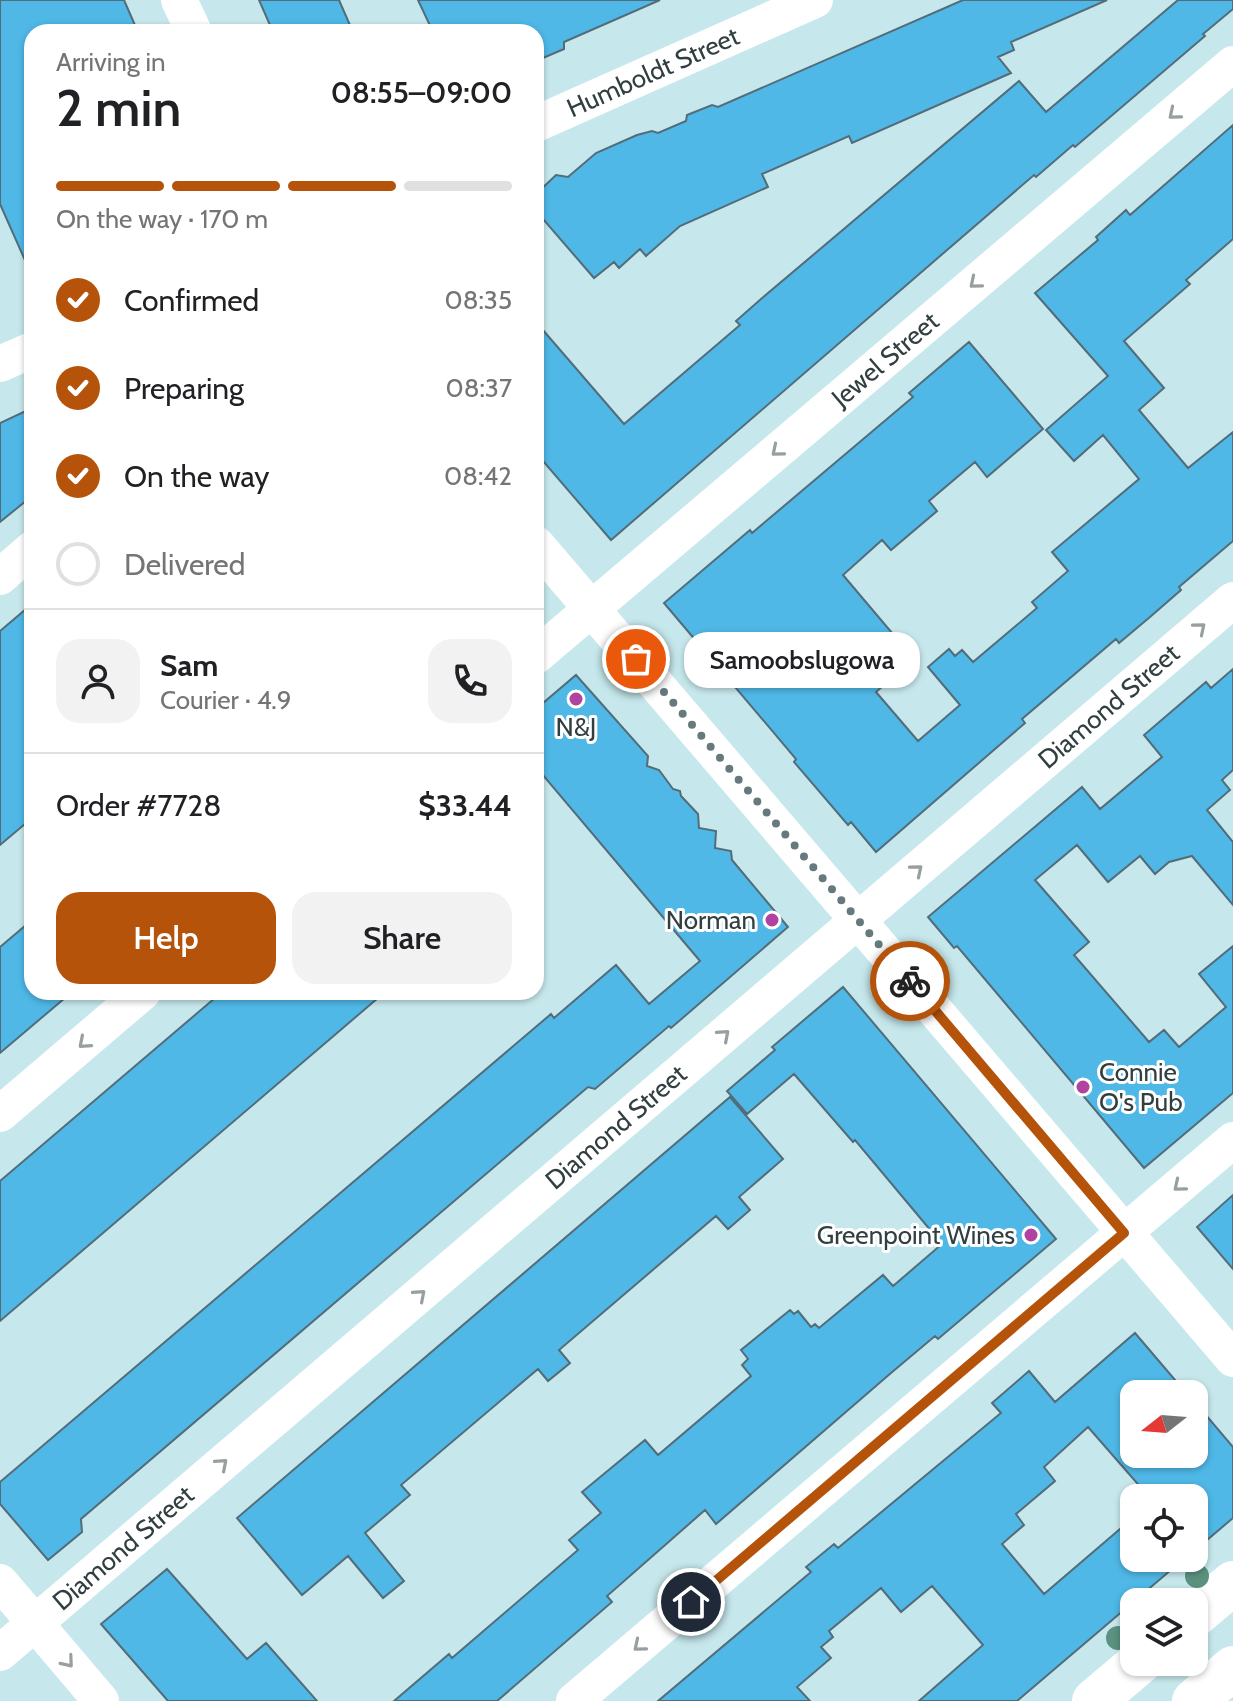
<!DOCTYPE html>
<html lang="en">
<head>
<meta charset="utf-8">
<style>
  :root { --surface:#fff; --page:#f2f2f2; --text:#202124; --muted:#757577; --line:#e0e0e0; --accent:#b45309 }
  body { margin:0; font-family:Cabin,sans-serif; background:var(--page); color:var(--text); height:100vh; display:flex; flex-direction:column; font-size:30px; white-space:nowrap }
  * { box-sizing:border-box; margin:0 }
  p { font-size:26px; color:var(--muted) }
  .icon { flex:none; width:44px; height:44px; fill:none; stroke:currentColor; stroke-width:2; stroke-linecap:round; stroke-linejoin:round }
  .map { position:relative; flex:1; overflow:hidden }
  .sheet { position:absolute; left:24px; top:24px; width:520px; height:976px; display:flex; flex-direction:column; background:var(--surface); border-radius:24px; box-shadow:0 2px 6px #0004 }
  .sheet>* { flex:none }
  .needle { width:52px; rotate:253deg }
  .controls { position:absolute; left:1120px; top:1380px; display:grid; gap:16px }
  .controls a { display:grid; place-items:center; width:88px; height:88px; border-radius:16px; background:var(--surface); box-shadow:0 2px 6px #0004; font-size:40px }
  .pin { position:absolute; display:grid; place-items:center; width:68px; height:68px; color:#fff; margin:-34px; border:4px solid #fff; border-radius:50%; box-shadow:0 2px 8px #0007 }
  .courier { position:absolute; display:grid; place-items:center; width:80px; height:80px; margin:-40px; border:6px solid #b45309; border-radius:50%; background:#fff; color:#222; box-shadow:0 2px 10px #0007 }
  .bubble { position:absolute; height:56px; border-radius:24px; background:var(--surface); box-shadow:0 2px 6px #0004; font-size:26px; font-weight:600; line-height:56px; text-align:center }
  .summary em { font-style:normal; font-weight:600 }
  .summary div { display:flex; flex-direction:column-reverse }
  .summary { display:flex; align-items:center; justify-content:space-between; height:136px; padding:0 32px }
  h1 { font-size:52px; font-weight:600; line-height:60px }
  .bar { display:grid; grid-template-columns:repeat(4,1fr); gap:12px 8px; align-content:center; height:96px; padding:0 32px }
  .bar i { height:10px; border-radius:6px; background:var(--line) }
  .bar .on { background:var(--accent) }
  .bar p { grid-column:span 4 }
  .line { display:flex; align-items:center; gap:20px; padding:0 32px; border-top:2px solid var(--line) }
  .line div { flex:1 }
  .round { display:grid; place-items:center; flex:none; width:84px; height:84px; border-radius:24px; background:var(--page) }
  ol { padding:0 32px; list-style:none }
  li { display:flex; align-items:center; gap:24px; height:88px }
  li p { margin-inline-start:auto }
  li .icon { padding:8px; border-radius:50%; background:var(--accent); color:#fff; stroke-width:4 }
  li:last-child { color:var(--muted) }
  li i { width:44px; height:44px; border:4px solid var(--line); border-radius:50% }
  .primary-button { display:flex; gap:16px; margin-top:auto; padding:16px 32px }
  .primary-button a { flex:1; height:92px; border-radius:24px; background:var(--accent); color:#fff; font-size:32px; font-weight:600; line-height:92px; text-align:center }
  .primary-button a+a { background:var(--page); color:var(--text) }
  .map>svg:first-child { display:block }
  .building { fill:#4fb8e7; stroke:#536c79; stroke-width:2 }
  .lines { fill:none; stroke-linecap:round; stroke-linejoin:round }
  .minor { stroke:#fff; stroke-width:36 }
  .primary { stroke:#fff; stroke-width:44 }
  .tree { fill:#5b917f }
  .oneway { stroke:#989fa0 }
  .done { stroke:#667a7d; stroke-width:8; stroke-dasharray:0 14.4 }
  .route { stroke:#b45309; stroke-width:10 }
  .poi-dot { fill:#b042a1; stroke:#fff; stroke-width:3 }
  .labels { text-anchor:middle; stroke-width:6; stroke-linejoin:round; paint-order:stroke }
  .street-label { font-size:26px; fill:#323f41; stroke:#fff }
  .poi-label { font-size:26px; fill:#323f41; stroke:#fff; text-anchor:end }
</style>
</head>
<body>
<div class="map">
<svg width="1233" height="1701" viewBox="0 0 1233 1701">
  <rect width="100%" height="100%" fill="#c6e8ec"/>
  <path class="building" d="M 0,0 L 124,0 L 138,32 L 32,32 L 32,276 L 0,204 Z
    M 259,0 L 339,0 L 353,32 L 273,32 Z
    M 418,0 L 660,0 L 564,42 L 564,49 L 536,61 L 536,32 L 433,32 Z
    M 963,0 L 1107,0 L 1011,42 L 1014,50 L 998,57 L 1011,73 L 852,143 L 849,136 L 762,174 L 768,187 L 680,226 L 646,256 L 640,249 L 619,268 L 614,262 L 594,278 L 536,211 L 536,194 L 556,175 L 568,177 L 596,153 L 637,135 L 652,131 L 658,133 L 686,121 L 687,115 L 712,105 L 718,107 Z
    M 1178,0 L 1233,0 L 1233,9 L 1203,34 L 1205,36 L 1075,147 L 1073,145 L 1036,177 L 1034,175 L 611,540 L 536,453 L 536,322 L 624,424 L 740,325 L 736,321 L 761,299 L 1019,81 L 1046,112 Z
    M 1233,125 L 1233,239 L 1186,280 L 1190,284 L 1124,341 L 1164,388 L 1139,410 L 1188,468 L 1233,432 L 1233,541 L 1179,587 L 1181,590 L 1150,617 L 1119,643 L 1116,639 L 1022,719 L 1025,723 L 876,852 L 851,822 L 848,825 L 794,762 L 796,759 L 664,603 L 750,530 L 752,533 L 913,397 L 909,393 L 969,342 L 1043,429 L 987,477 L 975,462 L 929,501 L 937,511 L 891,550 L 882,540 L 843,575 L 914,659 L 876,692 L 918,741 L 960,705 L 928,667 L 949,649 L 955,656 L 962,650 L 973,662 L 1037,608 L 1032,602 L 1068,571 L 1052,552 L 1139,479 L 1103,435 L 1074,461 L 1046,430 L 1108,376 L 1035,293 L 1098,240 L 1096,237 L 1126,210 L 1130,215 Z
    M 32,408 L 32,496 L 0,522 L 0,423 Z
    M 32,604 L 32,818 L 0,845 L 0,631 Z
    M 1233,669 L 1233,770 L 1222,780 L 1230,790 L 1207,810 L 1233,842 L 1233,905 L 1192,856 L 1169,862 L 1155,874 L 1140,856 L 1108,882 L 1077,845 L 1035,880 L 1089,942 L 1074,955 L 1149,1042 L 1164,1030 L 1179,1047 L 1226,1007 L 1199,974 L 1233,946 L 1233,1093 L 1144,1168 L 957,946 L 954,948 L 928,917 L 1082,787 L 1100,809 L 1162,757 L 1144,735 L 1206,682 L 1211,688 Z
    M 576,675 L 648,756 L 647,766 L 659,770 L 673,789 L 680,791 L 681,796 L 698,814 L 699,828 L 716,831 L 715,848 L 731,851 L 732,860 L 788,927 L 671,1028 L 669,1026 L 595,1089 L 588,1087 L 81,1519 L 82,1532 L 48,1560 L 0,1504 L 0,1482 L 551,1014 L 554,1018 L 616,965 L 649,1004 L 700,961 L 536,767 L 536,709 Z
    M 32,920 L 32,992 L 72,992 L 0,1053 L 0,947 Z
    M 843,987 L 1056,1239 L 938,1339 L 935,1336 L 891,1373 L 716,1524 L 705,1510 L 607,1596 L 612,1602 L 497,1701 L 394,1701 L 449,1654 L 452,1658 L 578,1550 L 569,1540 L 601,1513 L 582,1492 L 645,1440 L 658,1455 L 751,1376 L 742,1365 L 748,1359 L 741,1350 L 790,1310 L 794,1314 L 798,1311 L 811,1327 L 815,1324 L 819,1328 L 883,1275 L 893,1286 L 942,1244 L 855,1140 L 853,1142 L 794,1074 L 747,1114 L 727,1091 L 775,1050 L 772,1047 Z
    M 222,992 L 385,992 L 0,1321 L 0,1181 Z
    M 730,1097 L 783,1159 L 739,1197 L 750,1210 L 728,1229 L 716,1216 L 559,1350 L 570,1363 L 548,1381 L 538,1369 L 401,1485 L 410,1495 L 365,1533 L 404,1581 L 383,1598 L 348,1556 L 302,1595 L 237,1518 Z
    M 1233,1195 L 1233,1269 L 1197,1227 Z
    M 1135,1333 L 1187,1394 L 1134,1394 L 1134,1454 L 1194,1454 L 1194,1401 L 1233,1447 L 1233,1518 L 1194,1551 L 1194,1498 L 1150,1498 L 1088,1427 L 1044,1467 L 1055,1481 L 1016,1514 L 1024,1525 L 1002,1544 L 1044,1594 L 1134,1517 L 1134,1558 L 1185,1558 L 1017,1701 L 919,1701 L 983,1645 L 932,1586 L 901,1612 L 881,1588 L 829,1631 L 833,1637 L 821,1647 L 831,1658 L 797,1687 L 810,1701 L 658,1701 L 811,1572 L 806,1567 L 834,1544 L 838,1548 L 1001,1413 L 992,1403 L 1029,1371 L 1055,1402 Z
    M 167,1569 L 247,1659 L 266,1643 L 317,1701 L 168,1701 L 101,1624 Z"/>
  <g class="lines">
    <g class="minor">
      <path d="M 179,0 L 194,32"/>
      <path id="s1" d="M 536,124 L 815,0"/>
      <path d="M 0,364 L 32,350"/>
      <path d="M 536,544 L 1233,1359"/>
      <path d="M 0,577 L 32,549"/>
      <path id="s2" d="M 536,656 L 1233,64"/>
      <path d="M 0,1114 L 143,992"/>
      <path d="M 0,1582 L 101,1701"/>
      <path id="s3" d="M 0,1653 L 1233,600"/>
      <path d="M 574,1701 L 1233,1140"/>
    </g>
    <path class="primary" d="M 1194,1616 L 1233,1583
      M 1094,1701 L 1140,1662
      M 1194,1701 L 1233,1668"/>
  </g>
  <g class="tree">
    <circle cx="1197" cy="1576" r="12"/>
    <circle cx="1118" cy="1638" r="12"/>
  </g>
  <defs><path id="oneway-chevron" d="M-2-3.5L2.5 0L-2 3.5" fill="none" stroke-width="1.6" stroke-linecap="round" stroke-linejoin="round" transform="scale(2)"/></defs>
  <g class="oneway">
    <use href="#oneway-chevron" transform="translate(1174 114) rotate(140)"/>
    <use href="#oneway-chevron" transform="translate(975 283) rotate(140)"/>
    <use href="#oneway-chevron" transform="translate(777 451) rotate(140)"/>
    <use href="#oneway-chevron" transform="translate(1200 628) rotate(-40)"/>
    <use href="#oneway-chevron" transform="translate(917 870) rotate(-40)"/>
    <use href="#oneway-chevron" transform="translate(724 1035) rotate(-41)"/>
    <use href="#oneway-chevron" transform="translate(84 1043) rotate(139)"/>
    <use href="#oneway-chevron" transform="translate(1179 1186) rotate(140)"/>
    <use href="#oneway-chevron" transform="translate(420 1295) rotate(-41)"/>
    <use href="#oneway-chevron" transform="translate(222 1464) rotate(-41)"/>
    <use href="#oneway-chevron" transform="translate(639 1646) rotate(140)"/>
    <use href="#oneway-chevron" transform="translate(68 1662) rotate(50)"/>
  </g>
  <g class="lines">
    <path class="done" d="M 636,659 L 910,981"/>
    <path class="route" d="M 691,1602 L 1124,1233 L 910,981"/>
  </g>
  <g class="poi-dot">
    <circle cx="576" cy="699" r="8"/>
    <circle cx="772" cy="920" r="8"/>
    <circle cx="1083" cy="1087" r="8"/>
    <circle cx="1031" cy="1235" r="8"/>
  </g>
  <g class="labels">
    <g class="street-label">
      <text dy="9" stroke="none"><textPath href="#s1" startOffset="128">Humboldt Street</textPath></text>
      <text dy="9" stroke="none"><textPath href="#s2" startOffset="458">Jewel Street</textPath></text>
      <text dy="9" stroke="none"><textPath href="#s3" startOffset="1458">Diamond Street</textPath></text>
      <text dy="9" stroke="none"><textPath href="#s3" startOffset="810">Diamond Street</textPath></text>
      <text dy="9" stroke="none"><textPath href="#s3" startOffset="162">Diamond Street</textPath></text>
    </g>
    <g class="poi-label">
      <text x="576" y="736" text-anchor="middle">N&amp;J</text>
      <text x="756" y="929">Norman</text>
      <text x="1099" y="1081" text-anchor="start">Connie<tspan x="1099" dy="30">O's Pub</tspan></text>
      <text x="1015" y="1244">Greenpoint Wines</text>
    </g>
  </g>
</svg>
<div class="controls">
<a><svg class="needle" viewBox="-14 -14 28 28"><path d="M0-13l5 13h-10z" fill="#e53935"/><path d="M0 13l5-13h-10z" fill="#757577"/></svg></a>
<a><svg class="icon" aria-label="locate" viewBox="0 0 24 24"><circle cx="12" cy="12" r="6"/><path d="M12 2v4M12 18v4M2 12h4M18 12h4"/></svg></a>
<a><svg class="icon" aria-label="layers" viewBox="0 0 24 24"><path d="M12 4l9 5-9 5-9-5zM3 14l9 5 9-5"/></svg></a>
</div>
<div class="pin" style="left:636px;top:659px;background:#ea580c"><svg class="icon" aria-label="bag" viewBox="0 0 24 24"><path d="M5 8h14l-1 12H6zM9 8a3 3 0 0 1 6 0"/></svg></div>
<div class="pin" style="left:691px;top:1602px;background:#1f2937"><svg class="icon" aria-label="home" viewBox="0 0 24 24"><path d="M3 11l9-7 9 7M6 9v11h12V9"/></svg></div>
<div class="courier" style="left:910px;top:981px"><svg class="icon" aria-label="bike" viewBox="0 0 24 24"><circle cx="6" cy="16" r="4"/><circle cx="18" cy="16" r="4"/><path d="M6 16l4-8h5l3 8M10 8l3 8H6M13 5h3"/></svg></div>
<div class="bubble" style="left:684px;top:632px;width:236px">Samoobslugowa</div>
<section class="sheet">
<div class="summary"><div><h1>2 min</h1><p>Arriving in</p></div><em>08:55–09:00</em></div>
<div class="bar"><i class="on"></i><i class="on"></i><i class="on"></i><i></i><p>On the way · 170 m</p></div>
<ol>
<li><svg class="icon" aria-label="check" viewBox="0 0 24 24"><path d="M5 12l5 5 9-10"/></svg>Confirmed<p>08:35</p></li>
<li><svg class="icon" aria-label="check" viewBox="0 0 24 24"><path d="M5 12l5 5 9-10"/></svg>Preparing<p>08:37</p></li>
<li><svg class="icon" aria-label="check" viewBox="0 0 24 24"><path d="M5 12l5 5 9-10"/></svg>On the way<p>08:42</p></li>
<li><i></i>Delivered</li>
</ol>
<div class="line" style="height:144px"><a class="round"><svg class="icon" aria-label="person" viewBox="0 0 24 24"><circle cx="12" cy="8" r="4"/><path d="M4 21q1-7 8-7t8 7"/></svg></a><div><b>Sam</b><p>Courier · 4.9</p></div><a class="round"><svg class="icon" aria-label="phone" viewBox="0 0 24 24"><path d="M5 4h4l2 5-3 2q2 4 5 5l2-3 5 2v4C11 20 4 13 5 4z"/></svg></a></div>
<div class="line" style="height:104px"><div>Order #7728</div><b>$33.44</b></div>
<div class="primary-button"><a>Help</a><a>Share</a></div>
</section>
</div>
</body>
</html>
